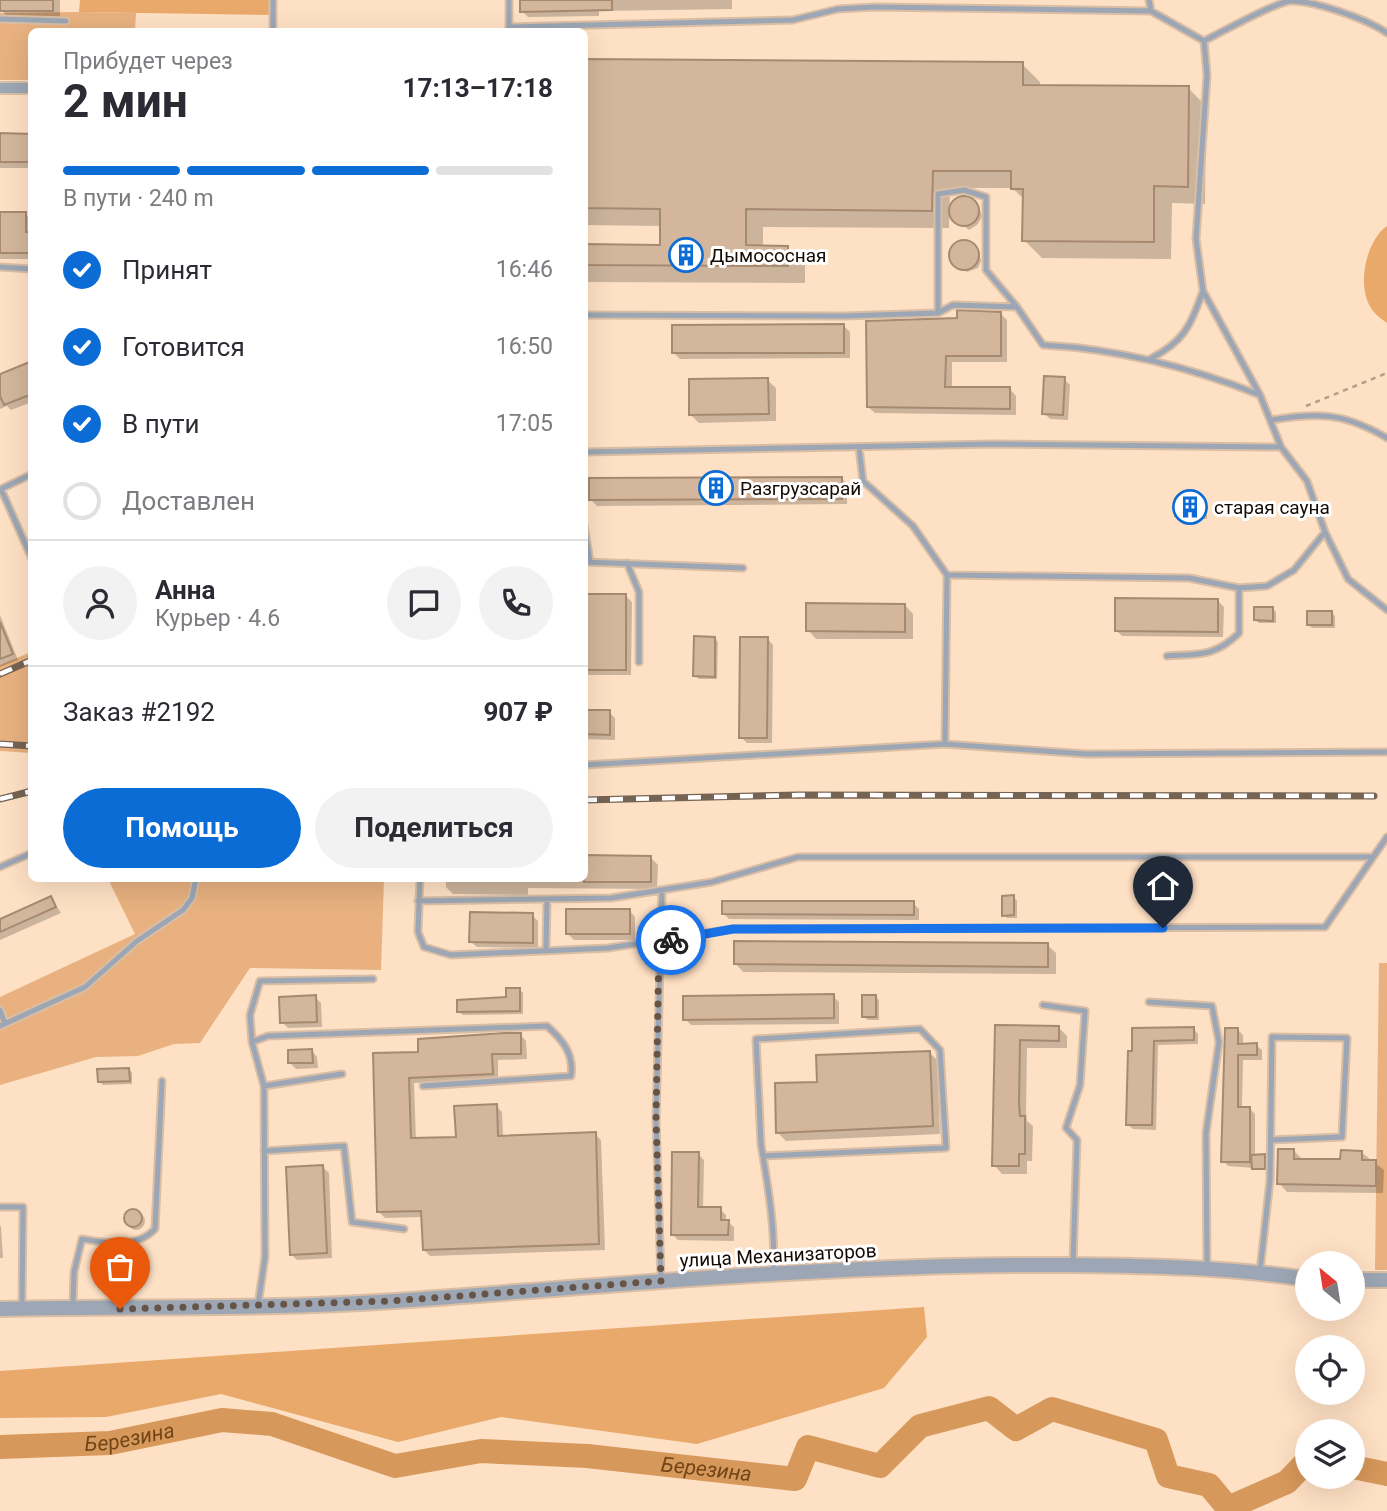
<!DOCTYPE html>
<html lang="ru">
<head>
<meta charset="utf-8">
<style>
  :root { --surface:#fff; --page:#f2f2f3; --text:#2b2b33; --muted:#7c7c81; --line:#e1e1e2; --accent:#0b6cd5 }
  body { margin:0; font-family:Roboto,sans-serif; background:var(--page); color:var(--text); height:100vh; display:flex; flex-direction:column; font-size:26px; white-space:nowrap }
  * { box-sizing:border-box; margin:0 }
  p { font-size:23px; color:var(--muted) }
  .icon { flex:none; width:38px; height:38px; fill:none; stroke:currentColor; stroke-width:2; stroke-linecap:round; stroke-linejoin:round }
  .map { position:relative; flex:1; overflow:hidden }
  .details { position:absolute; left:28px; top:28px; width:560px; height:854px; display:flex; flex-direction:column; background:var(--surface); border-radius:10px; box-shadow:0 7px 28px #0002 }
  .details>* { flex:none }
  .needle { width:46px; rotate:330deg }
  .fabs { position:absolute; left:1295px; top:1251px; display:grid; gap:14px }
  .fabs a { display:grid; place-items:center; width:70px; height:70px; border-radius:50%; background:var(--surface); box-shadow:0 7px 28px #0002; font-size:35px }
  .pin { position:absolute; display:grid; place-items:center; width:60px; height:60px; color:#fff; margin:-72px -30px; border-radius:50% 50% 50% 0; rotate:-45deg; box-shadow:0 0 7px #0007 }
  .pin .icon { rotate:45deg }
  .courier { position:absolute; display:grid; place-items:center; width:70px; height:70px; margin:-35px; border:5px solid #1a73e8; border-radius:50%; background:#fff; color:#222; box-shadow:0 2px 9px #0007 }
  .headline em { font-style:normal; font-weight:700 }
  .headline div { display:flex; flex-direction:column-reverse }
  .headline { display:flex; align-items:center; justify-content:space-between; height:119px; padding:0 35px }
  h1 { font-size:46px; font-weight:700; line-height:52px }
  .bar { display:grid; grid-template-columns:repeat(4,1fr); gap:10px 7px; align-content:center; height:84px; padding:0 35px }
  .bar i { height:9px; border-radius:5px; background:var(--line) }
  .bar .current { background:var(--accent) }
  .bar p { grid-column:span 4 }
  .line { display:flex; align-items:center; gap:18px; padding:0 35px; border-top:2px solid var(--line) }
  .line div { flex:1 }
  .round { display:grid; place-items:center; flex:none; width:74px; height:74px; border-radius:37px; background:var(--page) }
  ol { padding:0 35px; list-style:none }
  li { display:flex; align-items:center; gap:21px; height:77px }
  li p { margin-inline-start:auto }
  li .icon { padding:7px; border-radius:50%; background:var(--accent); color:#fff; stroke-width:4 }
  li:last-child { color:var(--muted) }
  li i { width:38px; height:38px; border:4px solid var(--line); border-radius:50% }
  .primary-button { display:flex; gap:14px; margin-top:auto; padding:14px 35px }
  .primary-button a { flex:1; height:80px; border-radius:42px; background:var(--accent); color:#fff; font-size:28px; font-weight:700; line-height:80px; text-align:center }
  .primary-button a+a { background:var(--page); color:var(--text) }
  .map>svg:first-child { display:block }
  .green { fill:#e8b17f }
  .forest { fill:#e9a96b }
  .shadow { fill:#0003 }
  .lines { fill:none; stroke-linecap:round; stroke-linejoin:round }
  .river { stroke:#d7985b; stroke-width:24 }
  .building { fill:#d3b69b; stroke:#a68a70; stroke-width:2 }
  .service-casing { stroke:#d9bea5; stroke-width:9 }
  .minor-casing { stroke:#d9bea5; stroke-width:14 }
  .tertiary-casing { stroke:#d9bea5; stroke-width:18 }
  .path { stroke:#b59d88; stroke-width:2.5; stroke-dasharray:5 5; stroke-linecap:butt }
  .service { stroke:#9ca6b4; stroke-width:5 }
  .minor { stroke:#9ca6b4; stroke-width:10 }
  .tertiary { stroke:#9ca6b4; stroke-width:14 }
  .rail-casing { stroke:#756353; stroke-width:7 }
  .rail { stroke:#fff; stroke-width:4.5; stroke-dasharray:13; stroke-linecap:butt }
  .done { stroke:#665547; stroke-width:7; stroke-dasharray:0 12.6 }
  .route { stroke:#1a73e8; stroke-width:9 }
  .labels { text-anchor:middle; stroke-width:6; stroke-linejoin:round; paint-order:stroke }
  .poi-label { font-size:19px; fill:#140a03; stroke:#fff; text-anchor:start }
  .street-label { font-size:19px; fill:#140a03; stroke:#fff }
  .water-label { font-size:21px; font-style:italic; fill:#704518; stroke:#fff }
</style>
</head>
<body>
<div class="map">
<svg width="1387" height="1511" viewBox="0 0 1387 1511">
  <rect width="100%" height="100%" fill="#fee0c4"/>
  <path class="green" d="M 79,12 L 136,13 L 135,31 L 32,32 L 31,80 L 0,80 L 0,13 Z
    M 31,652 L 31,753 L 0,751 L 0,665 Z
    M 108,879 L 384,879 L 381,970 L 250,968 L 200,1043 L 174,1044 L 138,1056 L 96,1057 L 0,1085 L 0,997 L 135,934 Z
    M 1379,963 L 1387,963 L 1387,1270 L 1375,1270 Z"/>
  <path class="forest" d="M 80,0 L 277,0 L 277,15 L 79,12 Z
    M 1387,226 L 1387,323 C 1383,320 1377,316 1374,312 C 1355,291 1365,241 1387,226 Z
    M 924,1307 L 927,1337 L 884,1388 L 697,1444 L 501,1417 L 398,1442 L 221,1394 L 106,1417 L 0,1418 L 0,1371 Z"/>
  <path class="shadow" d="M 1,0 L 60,0 L 60,18 L 9,18 L 1,10 Z
    M 521,0 L 732,0 L 732,9 L 599,11 L 599,16 L 528,17 L 522,11 Z
    M 584,61 L 1022,64 L 1040,82 L 1040,87 L 1188,88 L 1206,106 L 1205,204 L 1172,203 L 1171,259 L 1042,258 L 1024,240 L 1025,200 L 1012,188 L 950,188 L 949,228 L 763,227 L 763,247 L 787,247 L 805,265 L 805,283 L 584,282 L 584,246 L 662,246 L 662,226 L 584,225 Z
    M 32,135 L 32,168 L 0,168 L 0,141 Z
    M 965,198 L 979,206 L 982,217 L 977,225 L 969,230 L 955,219 L 950,210 L 956,201 Z
    M 0,213 L 25,214 L 32,220 L 32,259 L 0,259 Z
    M 964,240 L 979,252 L 981,261 L 978,268 L 967,272 L 954,263 L 951,253 L 953,248 Z
    M 1000,313 L 1007,320 L 1007,362 L 952,362 L 952,388 L 1010,389 L 1016,396 L 1016,415 L 875,413 L 868,407 L 959,320 Z
    M 844,326 L 850,332 L 850,358 L 680,359 L 674,353 Z
    M 32,364 L 32,402 L 11,410 L 7,406 L 0,409 L 0,377 Z
    M 1064,379 L 1070,385 L 1068,420 L 1050,419 L 1044,413 Z
    M 767,380 L 776,388 L 776,421 L 699,423 L 691,415 Z
    M 841,478 L 847,484 L 847,504 L 597,506 L 591,500 Z
    M 1203,501 L 1207,504 L 1207,519 L 1181,519 L 1177,515 Z
    M 584,596 L 626,596 L 632,602 L 631,675 L 584,675 Z
    M 1218,601 L 1224,607 L 1223,637 L 1122,636 L 1116,630 Z
    M 905,605 L 913,614 L 913,639 L 816,639 L 808,630 Z
    M 1273,609 L 1276,612 L 1276,623 L 1259,623 L 1256,620 Z
    M 1332,613 L 1335,616 L 1335,628 L 1312,628 L 1308,624 Z
    M 0,615 L 18,660 L 0,667 Z
    M 715,638 L 718,642 L 717,679 L 699,679 L 695,676 Z
    M 768,639 L 773,645 L 772,743 L 747,743 L 741,737 Z
    M 584,711 L 609,712 L 615,718 L 615,740 L 584,739 Z
    M 650,857 L 658,865 L 657,889 L 528,888 L 528,895 L 453,894 L 446,887 L 446,878 L 584,878 Z
    M 1014,897 L 1017,901 L 1017,918 L 1007,918 L 1004,915 Z
    M 51,898 L 61,913 L 0,940 L 0,921 Z
    M 913,903 L 919,909 L 919,920 L 729,919 L 724,914 Z
    M 630,911 L 635,917 L 635,940 L 574,940 L 568,934 Z
    M 532,915 L 538,921 L 538,948 L 477,947 L 471,942 Z
    M 1047,945 L 1056,953 L 1056,974 L 743,972 L 735,963 Z
    M 519,989 L 523,993 L 523,1014 L 463,1015 L 459,1012 L 507,999 Z
    M 833,996 L 839,1002 L 839,1024 L 691,1025 L 685,1019 Z
    M 315,997 L 321,1003 L 322,1027 L 288,1028 L 282,1022 Z
    M 876,997 L 879,1000 L 879,1020 L 868,1020 L 864,1017 Z
    M 996,1027 L 1059,1028 L 1067,1036 L 1067,1048 L 1027,1048 L 1026,1112 L 1027,1121 L 1033,1126 L 1032,1161 L 1027,1161 L 1027,1174 L 1002,1174 L 994,1165 Z
    M 1193,1028 L 1198,1034 L 1198,1044 L 1158,1045 L 1156,1130 L 1133,1129 L 1127,1124 L 1133,1029 Z
    M 1237,1029 L 1243,1035 L 1243,1045 L 1256,1045 L 1262,1050 L 1262,1060 L 1243,1060 L 1242,1108 L 1249,1108 L 1255,1114 L 1255,1156 L 1266,1157 L 1266,1169 L 1228,1166 L 1223,1161 Z
    M 521,1035 L 526,1041 L 527,1059 L 498,1060 L 498,1079 L 414,1083 L 416,1140 L 457,1139 L 496,1106 L 502,1112 L 503,1137 L 595,1134 L 601,1140 L 605,1250 L 430,1256 L 424,1250 L 423,1217 L 385,1218 L 379,1212 L 374,1055 L 420,1053 Z
    M 312,1051 L 317,1057 L 318,1068 L 296,1069 L 290,1063 Z
    M 929,1052 L 937,1060 L 940,1134 L 786,1141 L 778,1133 Z
    M 129,1069 L 132,1073 L 132,1084 L 103,1085 L 99,1081 Z
    M 1294,1151 L 1302,1159 L 1342,1161 L 1361,1152 L 1384,1170 L 1383,1193 L 1287,1192 L 1279,1183 Z
    M 698,1154 L 704,1160 L 703,1209 L 720,1209 L 726,1215 L 726,1221 L 734,1227 L 734,1241 L 678,1240 L 672,1234 Z
    M 323,1167 L 329,1173 L 332,1258 L 297,1260 L 291,1254 Z
    M127 1221a9 9 0 1 1 18 0a9 9 0 1 1-18 0Z
    M 0,1225 L 1,1227 L 3,1258 L 0,1258 Z"/>
  <g class="lines">
    <g class="river">
      <path id="s1" d="M 0,1447 L 110,1443 L 222,1420 L 272,1424 L 395,1466 L 481,1451 L 587,1456 L 795,1479 L 808,1447 L 880,1466 L 920,1426 L 989,1408 L 1016,1429 L 1052,1409 L 1156,1440 L 1168,1476 L 1209,1485 L 1228,1508 L 1287,1482 L 1307,1461"/>
      <path d="M 1353,1467 L 1387,1474"/>
    </g>
  </g>
  <path class="building" d="M 0,0 L 53,0 L 53,11 L 0,11 Z
    M 520,0 L 612,0 L 612,10 L 520,12 Z
    M 584,59 L 1023,62 L 1023,85 L 1189,86 L 1188,187 L 1154,186 L 1154,242 L 1022,241 L 1023,189 L 1011,189 L 1011,171 L 933,171 L 932,211 L 746,209 L 746,245 L 788,246 L 788,266 L 584,265 L 584,244 L 660,245 L 660,209 L 584,208 Z
    M 0,133 L 32,134 L 32,162 L 0,162 Z
    M949 211a15 15 0 1 1 30 0a15 15 0 1 1-30 0Z
    M 0,212 L 26,212 L 26,232 L 32,232 L 32,253 L 0,253 Z
    M949 255a15 15 0 1 1 30 0a15 15 0 1 1-30 0Z
    M 957,310 L 1001,312 L 1001,356 L 946,356 L 945,387 L 1010,387 L 1010,409 L 867,407 L 866,321 L 957,318 Z
    M 844,324 L 844,353 L 672,353 L 672,325 Z
    M 32,361 L 32,394 L 4,405 L 0,396 L 0,374 Z
    M 1044,376 L 1065,377 L 1063,415 L 1042,414 Z
    M 768,378 L 769,414 L 689,415 L 689,379 Z
    M 842,477 L 842,499 L 589,500 L 589,478 Z
    M 1175,499 L 1204,499 L 1204,516 L 1175,516 Z
    M 584,594 L 626,594 L 626,670 L 584,670 Z
    M 1115,598 L 1218,599 L 1218,632 L 1115,631 Z
    M 806,603 L 905,604 L 905,632 L 806,631 Z
    M 1254,607 L 1273,607 L 1273,621 L 1254,620 Z
    M 1307,611 L 1332,611 L 1332,625 L 1307,625 Z
    M 0,622 L 13,654 L 0,659 Z
    M 694,636 L 715,637 L 715,677 L 693,676 Z
    M 740,637 L 768,637 L 767,738 L 739,738 Z
    M 584,710 L 610,710 L 610,735 L 584,734 Z
    M 584,855 L 651,856 L 651,882 L 584,882 Z
    M 1014,895 L 1014,915 L 1002,916 L 1002,896 Z
    M 51,896 L 56,907 L 0,932 L 0,919 Z
    M 722,901 L 914,901 L 914,915 L 722,914 Z
    M 566,909 L 630,909 L 630,934 L 566,934 Z
    M 470,912 L 533,913 L 533,943 L 469,942 Z
    M 734,941 L 1048,943 L 1048,967 L 734,964 Z
    M 506,988 L 520,988 L 520,1011 L 457,1012 L 457,1000 L 506,997 Z
    M 834,994 L 834,1018 L 683,1020 L 683,996 Z
    M 316,995 L 317,1022 L 280,1023 L 279,997 Z
    M 862,995 L 876,995 L 876,1017 L 862,1017 Z
    M 995,1025 L 1059,1026 L 1059,1041 L 1020,1040 L 1019,1103 L 1020,1116 L 1025,1116 L 1025,1154 L 1019,1154 L 1019,1166 L 992,1166 Z
    M 1194,1027 L 1194,1040 L 1154,1041 L 1152,1125 L 1126,1125 L 1128,1051 L 1132,1051 L 1132,1028 Z
    M 1225,1028 L 1238,1028 L 1238,1044 L 1257,1043 L 1257,1055 L 1238,1055 L 1238,1107 L 1250,1107 L 1250,1162 L 1221,1162 Z
    M 504,1033 L 521,1033 L 521,1054 L 492,1054 L 493,1074 L 409,1078 L 411,1138 L 456,1137 L 454,1106 L 497,1104 L 498,1136 L 596,1132 L 599,1244 L 423,1250 L 421,1211 L 377,1212 L 373,1053 L 418,1052 L 418,1039 Z
    M 312,1049 L 313,1063 L 288,1063 L 288,1050 Z
    M 930,1051 L 933,1126 L 776,1133 L 775,1083 L 817,1082 L 816,1055 Z
    M 129,1068 L 130,1081 L 98,1082 L 97,1069 Z
    M 1278,1149 L 1294,1149 L 1294,1159 L 1340,1159 L 1341,1150 L 1362,1151 L 1362,1160 L 1376,1160 L 1376,1186 L 1277,1184 Z
    M 672,1152 L 699,1152 L 698,1207 L 721,1207 L 721,1220 L 729,1220 L 728,1235 L 671,1235 Z
    M 1265,1154 L 1265,1169 L 1252,1169 L 1251,1155 Z
    M 323,1165 L 327,1253 L 290,1255 L 286,1167 Z
    M124 1218a9 9 0 1 1 18 0a9 9 0 1 1-18 0Z"/>
  <g class="lines">
    <g class="service-casing">
      <path id="service" d="M 273,0 L 273,32
        M 509,0 L 509,32
        M 1149,0 L 1151,11
        M 0,19 L 66,21
        M 510,27 L 793,20 L 838,9 L 875,7 L 1151,11 L 1204,41 L 1207,75 L 1196,239 L 1203,291 L 1260,395
        M 1204,41 C 1224,31 1270,5 1289,1 C 1313,0 1367,19 1387,33
        M 0,267 L 32,269
        M 938,313 L 938,194 L 964,190 L 986,197 L 986,270 L 1017,307 L 1043,345 C 1118,349 1190,367 1260,395 L 1281,447 L 1307,481 L 1325,532 L 1348,579 L 1387,610
        M 584,315 L 844,316 L 938,313 L 953,305 L 1017,307
        M 1150,359 C 1185,341 1190,326 1203,291
        M 1271,420 C 1318,412 1345,413 1387,438
        M 859,447 L 863,481 L 913,526 L 947,575
        M 584,452 L 994,444 L 1281,447
        M 32,474 L 1,489 L 32,559
        M 584,525 L 590,562
        M 584,562 L 743,568
        M 627,563 L 639,592 L 639,662
        M 1167,656 C 1198,654 1215,657 1239,633 L 1239,588
        M 945,744 L 947,575 L 1189,578 L 1239,588 L 1267,586 L 1294,570 L 1325,532
        M 584,765 L 945,744 L 1086,754 L 1387,752
        M 0,867 L 32,853
        M 420,878 L 418,932 L 424,947 L 451,955 L 608,948 L 733,929 L 1325,927 L 1387,837
        M 418,901 L 611,898 L 712,882 L 798,857 L 1372,857
        M 546,951 L 547,899
        M 1149,1002 L 1212,1006 L 1219,1042 L 1206,1133 L 1207,1267
        M 1043,1005 L 1085,1011 L 1080,1085 L 1066,1128 L 1077,1140 L 1073,1262
        M 0,1010 L 5,1024
        M 0,1026 L 85,987 L 137,941 L 183,910 L 192,898 L 196,878
        M 252,1042 L 268,1036 L 547,1026 C 563,1040 574,1054 571,1076 L 423,1086
        M 264,1086 L 342,1074
        M 264,1151 L 344,1146 L 352,1222 L 404,1229
        M 763,1156 L 946,1148 L 940,1050 L 920,1029 L 756,1039 L 761,1144 C 768,1187 776,1230 773,1273
        M 0,1207 L 23,1207 L 22,1309
        M 1260,1271 L 1270,1180 L 1272,1037 L 1347,1038 L 1342,1137 L 1271,1140
        M 661,1278 L 656,1119 L 662,890
        M 73,1305 L 74,1272 L 82,1239 C 107,1243 136,1249 155,1229 L 162,1081
        M 258,1305 L 265,1257 L 264,1086 L 252,1042 L 250,1015 L 260,981 L 373,979"/>
    </g>
    <g class="minor-casing">
      <path id="minor" d="M 0,88 L 32,88"/>
    </g>
    <g class="tertiary-casing">
      <path id="tertiary" d="M 1353,1280 L 1387,1280
        M 0,1309 C 131,1306 263,1310 395,1301 C 620,1285 845,1263 1071,1265 C 1151,1266 1228,1267 1307,1279"/>
    </g>
    <path class="path" d="M 1306,406 L 1387,373"/>
    <use href="#service" class="service"/>
    <use href="#minor" class="minor"/>
    <use href="#tertiary" class="tertiary"/>
    <g class="rail-casing">
      <path id="rail" d="M 0,674 L 32,660
        M 0,744 L 32,746
        M 0,799 L 32,791
        M 584,800 L 799,795 L 1374,796"/>
    </g>
    <use href="#rail" class="rail"/>
  </g>
  <g class="lines">
    <path class="done" d="M 120,1309 L 391,1301 L 661,1281 L 656,1119 L 659,942 L 671,940"/>
    <path class="route" d="M 671,940 L 733,929 L 1163,928"/>
  </g>
  <defs>
    <g id="building-ring" transform="scale(1.75)"><circle r="9.5" fill="#fff" stroke="#0b6cd5" stroke-width="1.5"/><path d="M-4-6H4V6H1V3H-1V6H-4ZM-2.5-4.3h1.7v1.8h-1.7ZM.8-4.3h1.7v1.8H.8ZM-2.5-1h1.7V.8h-1.7ZM.8-1h1.7V.8H.8Z" fill="#0b6cd5"/></g>
  </defs>
  <g fill-rule="evenodd">
    <use href="#building-ring" x="686" y="255"/>
    <use href="#building-ring" x="716" y="488"/>
    <use href="#building-ring" x="1190" y="507"/>
  </g>
  <g class="labels">
    <g class="poi-label">
      <text x="710" y="262">Дымососная</text>
      <text x="740" y="495">Разгрузсарай</text>
      <text x="1214" y="514">старая сауна</text>
    </g>
    <g class="street-label">
      <text transform="translate(778 1255) rotate(-3)" y="7">улица Механизаторов</text>
    </g>
    <g class="water-label">
      <text dy="7" stroke="none"><textPath href="#s1" startOffset="130">Березина</textPath></text>
      <text dy="7" stroke="none"><textPath href="#s1" startOffset="718">Березина</textPath></text>
    </g>
  </g>
</svg>
<div class="fabs">
<a><svg class="needle" viewBox="-14 -14 28 28"><path d="M0-13l5 13h-10z" fill="#e53935"/><path d="M0 13l5-13h-10z" fill="#7c7c81"/></svg></a>
<a><svg class="icon" aria-label="locate" viewBox="0 0 24 24"><circle cx="12" cy="12" r="6"/><path d="M12 2v4M12 18v4M2 12h4M18 12h4"/></svg></a>
<a><svg class="icon" aria-label="layers" viewBox="0 0 24 24"><path d="M12 4l9 5-9 5-9-5zM3 14l9 5 9-5"/></svg></a>
</div>
<div class="pin" style="left:120px;top:1309px;background:#ea580c"><svg class="icon" aria-label="bag" viewBox="0 0 24 24"><path d="M5 8h14l-1 12H6zM9 8a3 3 0 0 1 6 0"/></svg></div>
<div class="pin" style="left:1163px;top:928px;background:#1f2937"><svg class="icon" aria-label="home" viewBox="0 0 24 24"><path d="M3 11l9-7 9 7M6 9v11h12V9"/></svg></div>
<div class="courier" style="left:671px;top:940px"><svg class="icon" aria-label="bike" viewBox="0 0 24 24"><circle cx="6" cy="16" r="4"/><circle cx="18" cy="16" r="4"/><path d="M6 16l4-8h5l3 8M10 8l3 8H6M13 5h3"/></svg></div>
<section class="details">
<div class="headline"><div><h1>2 мин</h1><p>Прибудет через</p></div><em>17:13–17:18</em></div>
<div class="bar"><i class="current"></i><i class="current"></i><i class="current"></i><i></i><p>В пути · 240 m</p></div>
<ol>
<li><svg class="icon" aria-label="check" viewBox="0 0 24 24"><path d="M5 12l5 5 9-10"/></svg>Принят<p>16:46</p></li>
<li><svg class="icon" aria-label="check" viewBox="0 0 24 24"><path d="M5 12l5 5 9-10"/></svg>Готовится<p>16:50</p></li>
<li><svg class="icon" aria-label="check" viewBox="0 0 24 24"><path d="M5 12l5 5 9-10"/></svg>В пути<p>17:05</p></li>
<li><i></i>Доставлен</li>
</ol>
<div class="line" style="height:126px"><a class="round"><svg class="icon" aria-label="person" viewBox="0 0 24 24"><circle cx="12" cy="8" r="4"/><path d="M4 21q1-7 8-7t8 7"/></svg></a><div><b>Анна</b><p>Курьер · 4.6</p></div><a class="round"><svg class="icon" aria-label="chat" viewBox="0 0 24 24"><path d="M4 5h16v11H9l-5 4z"/></svg></a><a class="round"><svg class="icon" aria-label="phone" viewBox="0 0 24 24"><path d="M5 4h4l2 5-3 2q2 4 5 5l2-3 5 2v4C11 20 4 13 5 4z"/></svg></a></div>
<div class="line" style="height:91px"><div>Заказ #2192</div><b>907 ₽</b></div>
<div class="primary-button"><a>Помощь</a><a>Поделиться</a></div>
</section>
</div>
</body>
</html>
